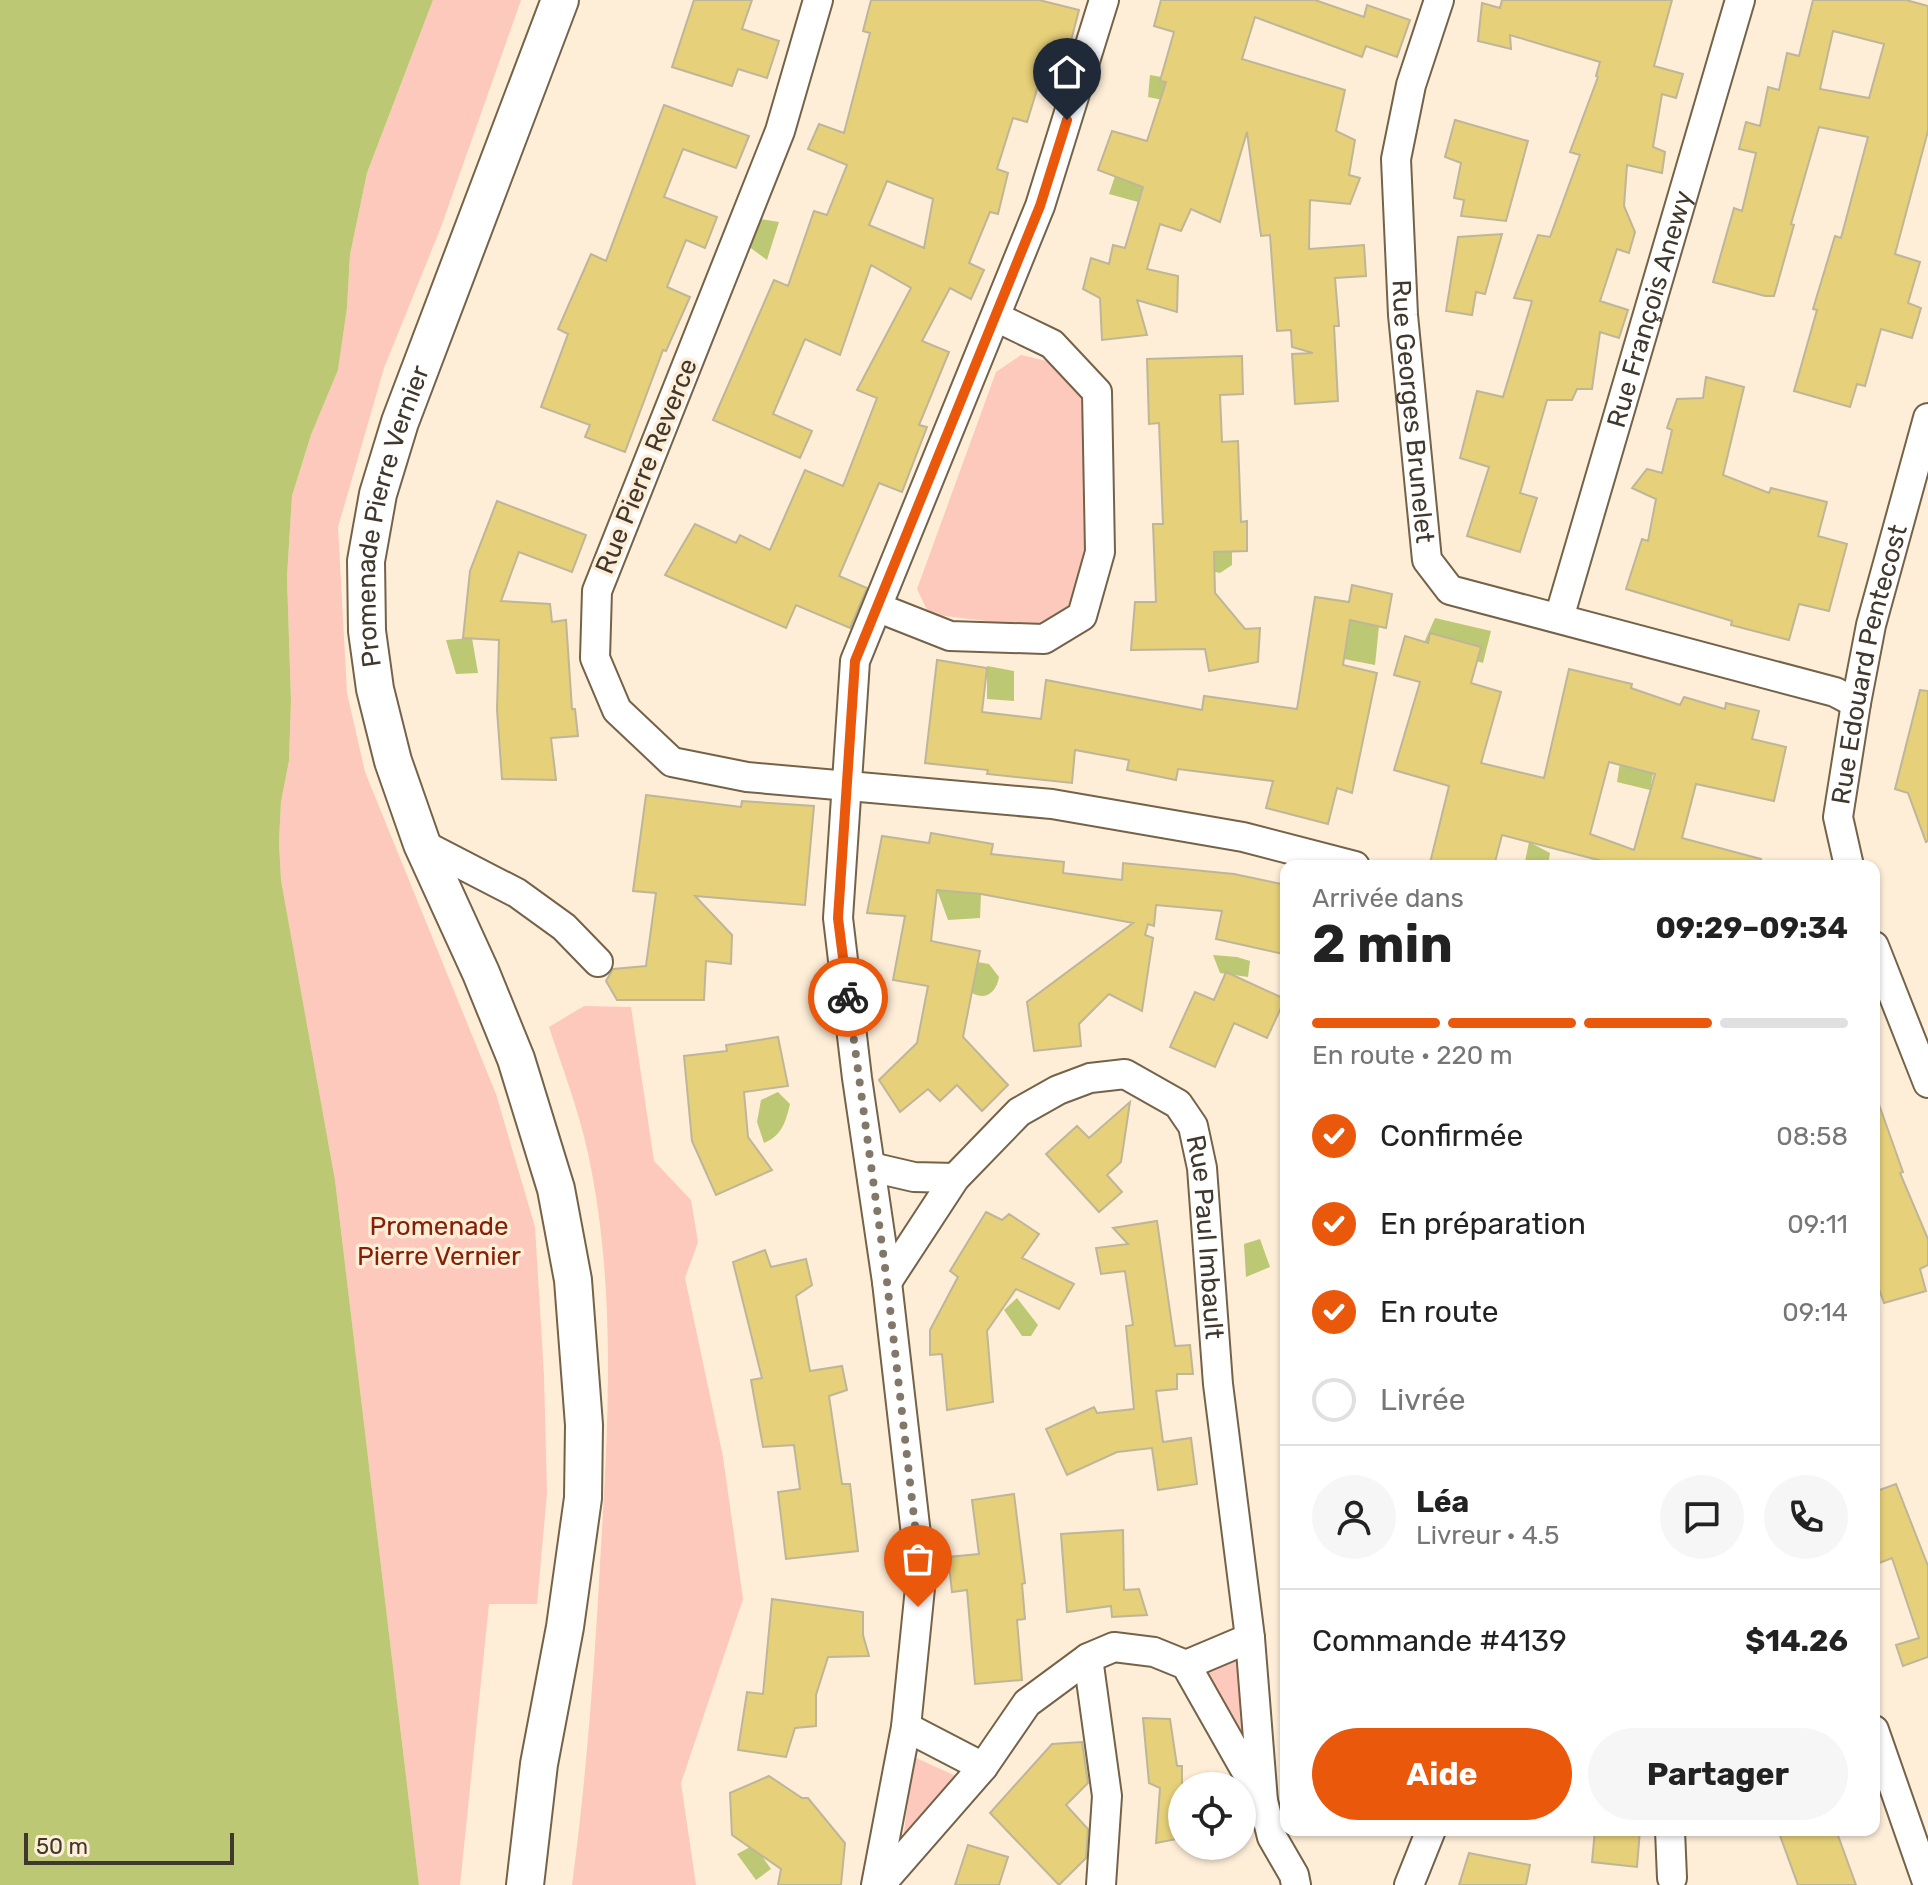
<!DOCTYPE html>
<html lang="fr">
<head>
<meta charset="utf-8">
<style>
  :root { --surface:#fff; --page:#f6f6f6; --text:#222; --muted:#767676; --line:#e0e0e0; --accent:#ea580c }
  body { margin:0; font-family:Rubik,sans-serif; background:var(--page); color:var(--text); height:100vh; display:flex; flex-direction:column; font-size:30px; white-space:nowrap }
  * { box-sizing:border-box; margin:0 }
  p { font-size:26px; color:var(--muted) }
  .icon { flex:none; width:44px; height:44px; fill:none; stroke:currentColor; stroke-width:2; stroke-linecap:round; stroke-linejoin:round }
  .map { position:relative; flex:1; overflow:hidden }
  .sheet { position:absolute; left:1280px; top:860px; width:600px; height:976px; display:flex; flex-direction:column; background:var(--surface); border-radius:16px; box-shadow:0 2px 6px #0004 }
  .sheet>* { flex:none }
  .fabs { position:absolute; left:1168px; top:1772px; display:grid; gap:16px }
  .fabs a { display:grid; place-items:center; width:88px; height:88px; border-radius:50%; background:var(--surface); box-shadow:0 2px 6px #0004; font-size:40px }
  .scale { position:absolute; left:24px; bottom:20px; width:210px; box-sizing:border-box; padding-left:8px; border:4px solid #40382d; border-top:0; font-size:22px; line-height:28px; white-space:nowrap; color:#40382d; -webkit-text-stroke:6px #feeed8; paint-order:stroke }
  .pin { position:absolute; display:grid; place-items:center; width:68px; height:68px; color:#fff; margin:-82px -34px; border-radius:50% 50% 50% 0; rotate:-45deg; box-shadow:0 0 8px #0007 }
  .pin .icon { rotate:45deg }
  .courier { position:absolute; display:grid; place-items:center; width:80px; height:80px; margin:-40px; border:6px solid #ea580c; border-radius:50%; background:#fff; color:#222; box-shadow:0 2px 10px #0007 }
  .summary em { font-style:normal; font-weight:700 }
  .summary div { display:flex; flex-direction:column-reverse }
  .summary { display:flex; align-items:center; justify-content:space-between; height:136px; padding:0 32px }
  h1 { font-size:52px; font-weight:700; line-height:60px }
  .bar { display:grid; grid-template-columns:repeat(4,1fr); gap:12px 8px; align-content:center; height:96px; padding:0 32px }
  .bar i { height:10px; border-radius:6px; background:var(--line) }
  .bar .selected { background:var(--accent) }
  .bar p { grid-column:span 4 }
  .line { display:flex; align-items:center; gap:20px; padding:0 32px; border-top:2px solid var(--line) }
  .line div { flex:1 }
  .round { display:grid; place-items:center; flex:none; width:84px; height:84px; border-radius:42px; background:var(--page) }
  ol { padding:0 32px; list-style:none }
  li { display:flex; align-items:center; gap:24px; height:88px }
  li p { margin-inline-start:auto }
  li .icon { padding:8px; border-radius:50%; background:var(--accent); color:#fff; stroke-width:4 }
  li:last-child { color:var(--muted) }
  li i { width:44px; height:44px; border:4px solid var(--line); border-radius:50% }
  .button { display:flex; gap:16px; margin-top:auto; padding:16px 32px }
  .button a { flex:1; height:92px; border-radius:48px; background:var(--accent); color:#fff; font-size:32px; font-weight:700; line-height:92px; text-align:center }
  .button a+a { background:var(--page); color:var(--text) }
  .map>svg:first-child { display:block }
  .green { fill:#fcc9bc }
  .water { fill:#bcc873 }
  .building { fill:#e6d079; stroke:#beb698; stroke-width:2; fill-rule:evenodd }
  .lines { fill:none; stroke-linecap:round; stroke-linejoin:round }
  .minor-casing { stroke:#746249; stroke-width:32 }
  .major-casing { stroke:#746249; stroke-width:40 }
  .minor { stroke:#fff; stroke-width:28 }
  .major { stroke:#fff; stroke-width:36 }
  .done { stroke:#827869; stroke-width:8; stroke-dasharray:0 14.4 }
  .route { stroke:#ea580c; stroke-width:10 }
  .labels { text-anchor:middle; stroke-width:7; stroke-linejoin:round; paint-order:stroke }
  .street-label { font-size:26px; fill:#40382d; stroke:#feeed8 }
  .park-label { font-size:26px; fill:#852006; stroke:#feeed8 }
</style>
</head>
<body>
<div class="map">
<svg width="1928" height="1885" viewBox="0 0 1928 1885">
  <rect width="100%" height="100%" fill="#feeed8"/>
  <path class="green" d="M 433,0 L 521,0 L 441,227 L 384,368 L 338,527 L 347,693 L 365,772 L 496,1094 L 535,1227 L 544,1375 L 547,1493 L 537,1604 L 489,1604 L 460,1885 L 419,1885 L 335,1180 L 281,880 L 279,842 L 281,802 L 289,761 L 291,701 L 287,577 L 292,496 L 311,435 L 338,370 L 347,308 L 350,255 L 367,173 Z
    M 1021,355 L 1059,364 L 1081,396 L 1088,537 L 1067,613 L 1034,627 L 929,614 L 917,589 L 996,372 Z
    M 584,1006 L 631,1007 L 654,1161 L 691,1200 L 698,1242 L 685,1278 L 723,1457 L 743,1599 L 681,1783 L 696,1885 L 572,1885 C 587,1773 595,1660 601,1547 C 609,1414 616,1280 587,1149 C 578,1108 562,1067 549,1027 Z
    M 1250,1648 L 1258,1783 L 1194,1670 Z
    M 914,1757 L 960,1778 L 902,1846 Z"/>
  <path class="water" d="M 0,0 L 433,0 L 367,173 L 350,255 L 347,308 L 338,370 L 311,435 L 292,496 L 287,577 L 291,701 L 289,761 L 281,802 L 279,842 L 281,880 L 335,1180 L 419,1885 L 0,1885 Z
    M 1150,75 L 1184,81 L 1178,103 L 1148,97 Z
    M 1115,176 L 1144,181 L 1138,202 L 1109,194 Z
    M 760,219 L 779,222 L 767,260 L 748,246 Z
    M 1207,548 L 1232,551 L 1232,565 L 1220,573 L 1211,571 Z
    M 1435,618 L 1491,631 L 1483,663 L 1423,645 Z
    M 1350,620 L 1379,626 L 1375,665 L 1344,659 Z
    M 472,638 L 478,673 L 456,674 L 446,640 Z
    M 987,666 L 1014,671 L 1014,701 L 987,699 Z
    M 1620,762 L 1654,768 L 1650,790 L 1617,782 Z
    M 1529,842 L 1550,853 L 1548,866 L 1524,866 Z
    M 937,890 L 981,894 L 980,918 L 948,920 Z
    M 1213,955 L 1237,957 L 1250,961 L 1248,977 L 1220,973 Z
    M 977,962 L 989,964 L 999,977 C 996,995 982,1002 968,990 Z
    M 778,1092 L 790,1104 C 786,1121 782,1136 764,1143 L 757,1122 L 761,1100 Z
    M 1260,1239 L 1270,1267 L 1246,1277 L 1244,1244 Z
    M 1017,1298 L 1038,1325 L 1031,1336 L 1022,1336 L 1004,1310 Z
    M 754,1845 L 771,1869 L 756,1880 L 737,1854 Z"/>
  <path class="building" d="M 694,0 L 752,0 L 742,29 L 779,41 L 767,78 L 738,69 L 732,86 L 672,67 Z
    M 871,0 L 1039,0 L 1079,10 L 1062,75 L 1043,70 L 1027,122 L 1013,118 L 997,169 L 1008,173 L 998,214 L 990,212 L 969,263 L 984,270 L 971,299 L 950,288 L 922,341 L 949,352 L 919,425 L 927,427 L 902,492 L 879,483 L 839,576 L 867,588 L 850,628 L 796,605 L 786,628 L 665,575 L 695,524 L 736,543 L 740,535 L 770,550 L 805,470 L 843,486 L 877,398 L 857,390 L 911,288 L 871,265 L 840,355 L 805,339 L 773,414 L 812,431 L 800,458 L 713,420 L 774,280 L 788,286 L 814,211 L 827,215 L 847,165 L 808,149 L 819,124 L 844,133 L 870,33 L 863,31 ZM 887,181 L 933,199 L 924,248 L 869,225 Z
    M 1161,0 L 1315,0 L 1364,17 L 1367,5 L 1410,20 L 1397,57 L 1366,46 L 1362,57 L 1255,17 L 1242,59 L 1345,90 L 1336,131 L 1355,140 L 1349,175 L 1360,178 L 1350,204 L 1310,200 L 1309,249 L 1364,245 L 1366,276 L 1335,278 L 1339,326 L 1334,326 L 1338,401 L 1295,404 L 1292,354 L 1313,353 L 1292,347 L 1291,330 L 1277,331 L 1270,235 L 1261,236 L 1247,132 L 1220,222 L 1191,209 L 1181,231 L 1160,224 L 1147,269 L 1178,276 L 1177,312 L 1137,300 L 1147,335 L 1102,340 L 1100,298 L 1083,289 L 1091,258 L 1109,264 L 1113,245 L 1125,248 L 1143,187 L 1098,170 L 1112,131 L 1147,141 L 1166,82 L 1160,81 L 1174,32 L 1154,26 Z
    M 1502,0 L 1672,0 L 1654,66 L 1683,74 L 1676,98 L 1662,94 L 1653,147 L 1665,152 L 1662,173 L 1627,165 L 1624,206 L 1635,232 L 1629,253 L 1617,249 L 1600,301 L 1628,310 L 1619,338 L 1600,332 L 1592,389 L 1577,389 L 1572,400 L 1547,400 L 1520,493 L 1537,498 L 1520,552 L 1467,536 L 1489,467 L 1460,458 L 1477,391 L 1503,397 L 1532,301 L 1514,298 L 1538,235 L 1550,237 L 1580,155 L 1570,152 L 1598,77 L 1596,76 L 1600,62 L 1510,35 L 1511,49 L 1478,41 L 1482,3 L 1500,8 Z
    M 1813,0 L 1906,0 L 1928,6 L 1928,131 L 1895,254 L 1920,262 L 1908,303 L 1921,308 L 1912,338 L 1881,329 L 1865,386 L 1857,384 L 1850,407 L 1794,391 L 1817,310 L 1813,309 L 1835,236 L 1841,238 L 1868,137 L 1819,127 L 1791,224 L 1794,225 L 1774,296 L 1765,296 L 1713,282 L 1734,208 L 1742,211 L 1756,153 L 1739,149 L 1746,122 L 1760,126 L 1768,87 L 1779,90 L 1787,53 L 1799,56 ZM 1833,31 L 1884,44 L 1869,98 L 1820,89 Z
    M 664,105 L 749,136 L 736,168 L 683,149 L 664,197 L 717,217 L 705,248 L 686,240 L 667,287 L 690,297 L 666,351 L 663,350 L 625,452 L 585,437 L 590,425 L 541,407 L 568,334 L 558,329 L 591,254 L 606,261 Z
    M 1455,120 L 1528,141 L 1506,221 L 1461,216 L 1464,200 L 1454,198 L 1461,163 L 1445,157 Z
    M 1502,234 L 1485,294 L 1476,292 L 1472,315 L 1446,311 L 1458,237 Z
    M 1242,356 L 1243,394 L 1220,395 L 1222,442 L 1238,441 L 1241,522 L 1247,521 L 1247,551 L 1214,552 L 1215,593 L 1245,629 L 1260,628 L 1258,662 L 1209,671 L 1205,649 L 1131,650 L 1135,602 L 1156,602 L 1153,524 L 1163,524 L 1159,423 L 1149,424 L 1147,359 Z
    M 1706,377 L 1744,387 L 1723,475 L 1769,493 L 1771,488 L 1827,502 L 1818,536 L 1847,544 L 1829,611 L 1799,604 L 1789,640 L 1731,625 L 1732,621 L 1626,589 L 1642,539 L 1648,541 L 1656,499 L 1632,488 L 1647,469 L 1662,473 L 1672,430 L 1667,428 L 1677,399 L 1703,398 Z
    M 497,501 L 586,535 L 572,572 L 519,552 L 501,601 L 550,604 L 552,622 L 566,620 L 572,709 L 575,709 L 578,736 L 551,738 L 556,780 L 502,779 L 497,710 L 499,640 L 463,638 L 470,571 Z
    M 1352,585 L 1392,594 L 1386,628 L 1350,620 L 1343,665 L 1377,673 L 1352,793 L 1337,788 L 1328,824 L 1266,808 L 1273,781 L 1178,769 L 1176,780 L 1127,770 L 1129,760 L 1075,750 L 1072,783 L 987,774 L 988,770 L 925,763 L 937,660 L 987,668 L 982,712 L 1041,719 L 1046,680 L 1202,710 L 1204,696 L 1297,709 L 1315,597 L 1349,602 Z
    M 1430,633 L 1481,647 L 1471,683 L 1501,692 L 1481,763 L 1544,778 L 1569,669 L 1632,684 L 1631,688 L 1680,705 L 1684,697 L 1725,709 L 1726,703 L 1759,711 L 1752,739 L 1786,747 L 1774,801 L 1696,784 L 1682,838 L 1761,859 L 1760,866 L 1600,866 L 1602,861 L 1502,835 L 1494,866 L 1443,866 L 1430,863 L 1449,786 L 1394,770 L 1420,682 L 1394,675 L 1405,636 L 1428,643 ZM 1609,762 L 1655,774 L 1634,850 L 1590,834 Z
    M 1920,690 L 1928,691 L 1928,841 L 1926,842 L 1908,793 L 1895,789 Z
    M 646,795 L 741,807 L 742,801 L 814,806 L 805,905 L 695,896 L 732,935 L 731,964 L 706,961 L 704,1000 L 617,1000 L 606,981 L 613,969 L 646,966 L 656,893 L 633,891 Z
    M 931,833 L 993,844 L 991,854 L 1064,862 L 1063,873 L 1122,880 L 1123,863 L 1234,874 L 1286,885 L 1286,938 L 1283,954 L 1216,939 L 1222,911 L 1156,905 L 1154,926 L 1148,924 L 1145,935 L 1153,938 L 1142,1011 L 1109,994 L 1079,1024 L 1081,1046 L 1034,1051 L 1027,1002 L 1133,923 L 981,894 L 937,890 L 931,941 L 980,951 L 963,1037 L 1008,1085 L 982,1111 L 957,1085 L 940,1101 L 928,1089 L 900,1112 L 879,1080 L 917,1043 L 928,986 L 893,980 L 905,916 L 867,913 L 882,836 L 929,843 Z
    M 1226,972 L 1285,999 L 1267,1038 L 1234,1023 L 1215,1067 L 1170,1047 L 1195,992 L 1214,1000 Z
    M 778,1037 L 788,1086 L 744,1092 L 748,1137 L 772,1170 L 716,1195 L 692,1141 L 684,1056 L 727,1051 L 726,1045 Z
    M 1874,1099 L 1877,1099 L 1903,1172 L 1900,1173 L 1928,1239 L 1928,1265 L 1920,1269 L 1926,1291 L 1884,1303 L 1874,1275 Z
    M 1130,1102 L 1121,1162 L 1107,1175 L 1122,1192 L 1099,1212 L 1046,1154 L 1077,1126 L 1089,1138 Z
    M 986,1212 L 1002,1220 L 1009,1214 L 1039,1234 L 1022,1258 L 1074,1284 L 1059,1309 L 1016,1289 L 987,1331 L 993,1402 L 947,1410 L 942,1354 L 930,1355 L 930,1330 L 958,1277 L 950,1271 Z
    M 1157,1221 L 1175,1346 L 1190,1345 L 1193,1374 L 1177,1374 L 1177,1389 L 1156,1391 L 1163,1442 L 1191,1438 L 1197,1484 L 1158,1490 L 1152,1448 L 1117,1452 L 1067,1475 L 1046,1429 L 1094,1407 L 1097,1413 L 1134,1409 L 1126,1326 L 1133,1325 L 1125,1271 L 1101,1274 L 1096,1248 L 1128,1244 L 1113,1228 Z
    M 765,1250 L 771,1267 L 806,1259 L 812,1285 L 796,1296 L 810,1371 L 842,1366 L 847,1390 L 829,1396 L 842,1484 L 850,1484 L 858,1551 L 786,1559 L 778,1492 L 800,1489 L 794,1445 L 763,1447 L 751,1380 L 762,1378 L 733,1262 Z
    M 1896,1484 L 1928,1566 L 1928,1657 L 1903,1666 L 1896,1645 L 1919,1638 L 1892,1558 L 1874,1565 L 1874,1492 Z
    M 1014,1494 L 1025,1583 L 1022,1584 L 1025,1619 L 1017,1620 L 1022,1680 L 975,1684 L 967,1590 L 952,1592 L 948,1557 L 979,1554 L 972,1500 Z
    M 1123,1530 L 1124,1590 L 1139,1589 L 1147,1615 L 1112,1617 L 1111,1606 L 1067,1612 L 1061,1534 Z
    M 772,1599 L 863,1612 L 863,1635 L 869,1656 L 828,1657 L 816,1695 L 816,1726 L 795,1728 L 786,1757 L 738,1750 L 747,1692 L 763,1694 Z
    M 1143,1718 L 1170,1719 L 1177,1766 L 1182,1766 L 1182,1838 L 1156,1843 L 1160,1788 L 1149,1783 Z
    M 1082,1742 L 1088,1783 L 1066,1805 L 1088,1829 L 1086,1858 L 1059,1885 L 990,1813 L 1052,1744 Z
    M 769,1776 L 802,1798 L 808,1798 L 845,1843 L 841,1885 L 778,1885 L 781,1869 L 732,1835 L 730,1793 Z
    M 1595,1830 L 1640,1830 L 1637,1867 L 1592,1862 Z
    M 1778,1830 L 1836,1830 L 1856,1885 L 1798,1885 Z
    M 968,1845 L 1008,1857 L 999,1885 L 955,1885 Z
    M 1469,1853 L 1530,1865 L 1526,1885 L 1459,1885 Z"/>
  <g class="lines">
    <g class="minor-casing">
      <g id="minor">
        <path d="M 818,0 L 780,131 L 597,591 L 595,658 L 617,710 L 672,762 L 747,777 L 1052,804 L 1243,837 L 1355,866"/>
        <path id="s1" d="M 1439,0 L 1411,85 L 1396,159 L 1403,315 L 1427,560 L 1450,590 L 1835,692 L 1856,703"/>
        <path d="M 879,608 L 950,636 L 1044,639 L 1082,616 L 1100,552 L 1097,392 L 1052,344 L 996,317"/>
        <path id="s2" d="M 1559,618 L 1740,0"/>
        <path d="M 422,844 L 517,893 L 564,927 L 598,962"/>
        <path id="s3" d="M 1849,866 L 1838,817 L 1856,703 L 1871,625 L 1928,418"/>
        <path d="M 1874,946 L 1928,1083"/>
        <path d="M 871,1167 L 914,1177 L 955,1178"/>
        <path id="s4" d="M 887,1282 L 955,1178 L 1019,1112 L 1058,1090 L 1090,1078 L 1125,1074 L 1178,1104 L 1193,1126 L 1202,1168 L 1218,1384 L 1250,1638 L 1263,1801"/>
        <path d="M 1088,1658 L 1107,1796 L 1101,1885"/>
        <path d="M 1186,1665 L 1250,1638"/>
        <path d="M 906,1727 L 983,1767 L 1027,1703 L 1088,1658 L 1114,1647 L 1154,1652 L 1186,1665 L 1263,1801 L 1272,1837 L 1294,1875 L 1296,1885"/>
        <path d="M 1874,1730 L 1928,1885"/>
        <path d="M 1670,1830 L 1672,1878"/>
        <path d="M 876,1885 L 906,1727 L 921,1578 L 887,1282 L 857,1078 L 838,918 L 855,661 L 1040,206 L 1104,0"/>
        <path d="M 880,1885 L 983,1767"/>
        <path d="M 1409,1885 L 1431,1830"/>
      </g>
    </g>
    <g class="major-casing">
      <g id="major">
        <path id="s5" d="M 525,1885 L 539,1764 L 565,1627 L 583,1498 L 584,1425 L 573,1280 L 556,1189 L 516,1059 L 481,973 L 422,844 L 393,761 L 375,689 L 367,631 L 366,561 L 378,494 L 400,422 L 560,0"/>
      </g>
    </g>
    <use href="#minor" class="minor"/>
    <use href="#major" class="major"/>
  </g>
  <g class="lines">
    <path class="done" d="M 848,997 L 887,1282 L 921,1578 L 918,1607"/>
    <path class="route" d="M 848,997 L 838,918 L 855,661 L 1040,206 L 1067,120"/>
  </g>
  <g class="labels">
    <g class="street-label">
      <text dy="9" stroke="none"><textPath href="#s2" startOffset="322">Rue François Anewy</textPath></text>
      <text dy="9" stroke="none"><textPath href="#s1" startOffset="418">Rue Georges Brunelet</textPath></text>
      <text transform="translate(646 466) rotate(-68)" y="9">Rue Pierre Reverce</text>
      <text dy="9" stroke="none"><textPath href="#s5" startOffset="1412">Promenade Pierre Vernier</textPath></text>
      <text dy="9" stroke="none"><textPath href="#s3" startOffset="206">Rue Edouard Pentecost</textPath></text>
      <text dy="9" stroke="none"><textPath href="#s4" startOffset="530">Rue Paul Imbault</textPath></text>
    </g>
    <g class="park-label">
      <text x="439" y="1235">Promenade<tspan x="439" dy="30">Pierre Vernier</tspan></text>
    </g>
  </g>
</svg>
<div class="fabs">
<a><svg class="icon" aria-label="locate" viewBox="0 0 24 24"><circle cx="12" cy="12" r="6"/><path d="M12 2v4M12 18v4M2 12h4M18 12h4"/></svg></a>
</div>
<div class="scale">50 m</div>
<div class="pin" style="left:918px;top:1607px;background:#ea580c"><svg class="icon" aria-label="bag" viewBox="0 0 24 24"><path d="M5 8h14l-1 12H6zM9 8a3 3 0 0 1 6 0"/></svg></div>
<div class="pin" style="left:1067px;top:120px;background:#1f2937"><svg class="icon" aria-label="home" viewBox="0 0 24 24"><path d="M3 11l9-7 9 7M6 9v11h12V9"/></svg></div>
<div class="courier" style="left:848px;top:997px"><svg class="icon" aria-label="bike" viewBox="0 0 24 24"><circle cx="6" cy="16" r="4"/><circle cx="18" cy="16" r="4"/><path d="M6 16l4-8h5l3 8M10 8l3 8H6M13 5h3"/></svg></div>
<section class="sheet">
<div class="summary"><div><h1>2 min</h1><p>Arrivée dans</p></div><em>09:29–09:34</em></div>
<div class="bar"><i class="selected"></i><i class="selected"></i><i class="selected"></i><i></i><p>En route · 220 m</p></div>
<ol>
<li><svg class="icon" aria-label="check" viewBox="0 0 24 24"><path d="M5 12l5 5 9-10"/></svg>Confirmée<p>08:58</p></li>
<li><svg class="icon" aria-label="check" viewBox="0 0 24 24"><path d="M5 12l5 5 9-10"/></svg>En préparation<p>09:11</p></li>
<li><svg class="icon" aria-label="check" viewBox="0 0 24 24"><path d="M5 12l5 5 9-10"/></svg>En route<p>09:14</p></li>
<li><i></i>Livrée</li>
</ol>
<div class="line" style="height:144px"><a class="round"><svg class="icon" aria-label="person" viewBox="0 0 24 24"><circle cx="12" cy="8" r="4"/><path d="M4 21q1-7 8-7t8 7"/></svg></a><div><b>Léa</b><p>Livreur · 4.5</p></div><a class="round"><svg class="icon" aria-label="chat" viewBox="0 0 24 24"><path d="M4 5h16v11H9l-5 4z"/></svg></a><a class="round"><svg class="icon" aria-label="phone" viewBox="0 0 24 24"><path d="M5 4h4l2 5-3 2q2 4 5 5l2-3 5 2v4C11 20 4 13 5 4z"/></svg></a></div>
<div class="line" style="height:104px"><div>Commande #4139</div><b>$14.26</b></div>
<div class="button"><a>Aide</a><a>Partager</a></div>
</section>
</div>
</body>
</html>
